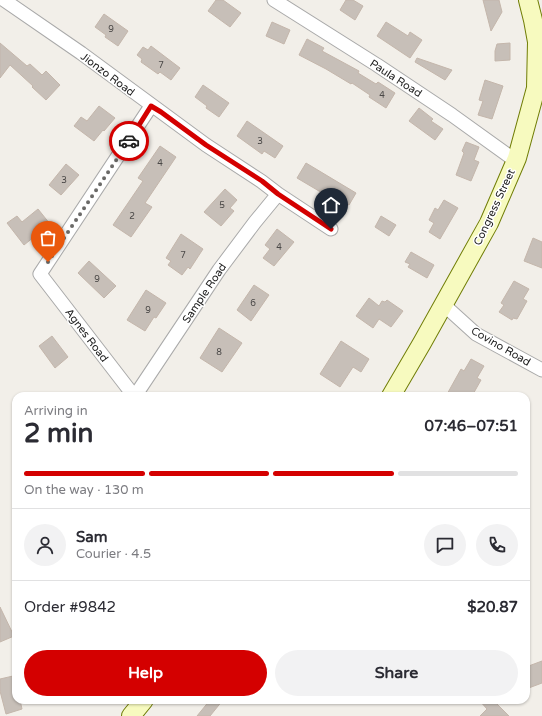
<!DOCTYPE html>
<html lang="en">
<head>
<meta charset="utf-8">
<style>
  :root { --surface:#fff; --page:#f2f2f3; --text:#2b2b33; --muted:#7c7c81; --line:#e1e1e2; --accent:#d40000 }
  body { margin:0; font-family:"Varela Round",sans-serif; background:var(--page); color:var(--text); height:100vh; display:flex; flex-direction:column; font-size:15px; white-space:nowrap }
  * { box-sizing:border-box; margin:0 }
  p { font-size:13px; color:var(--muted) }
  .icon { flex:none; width:22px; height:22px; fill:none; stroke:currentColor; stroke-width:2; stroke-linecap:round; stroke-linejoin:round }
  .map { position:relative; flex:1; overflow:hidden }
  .sheet { position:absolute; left:12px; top:392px; width:518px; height:312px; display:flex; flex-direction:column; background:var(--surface); border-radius:12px; box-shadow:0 1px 3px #0004 }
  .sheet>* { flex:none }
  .pin { position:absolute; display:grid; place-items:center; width:34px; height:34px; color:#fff; margin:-41px -17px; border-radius:50% 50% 50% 0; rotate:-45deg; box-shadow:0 0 4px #0007 }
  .pin .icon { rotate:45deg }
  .courier { position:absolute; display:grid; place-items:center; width:40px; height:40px; margin:-20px; border:3px solid #d40000; border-radius:50%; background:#fff; color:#222; box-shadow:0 1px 5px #0007 }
  .overview em { font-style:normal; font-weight:700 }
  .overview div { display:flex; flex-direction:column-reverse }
  .overview { display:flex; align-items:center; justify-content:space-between; height:68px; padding:0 12px }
  h1 { font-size:26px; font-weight:700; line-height:30px }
  .bar { display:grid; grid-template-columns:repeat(4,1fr); gap:6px 4px; align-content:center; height:48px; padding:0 12px }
  .bar i { height:5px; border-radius:3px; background:var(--line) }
  .bar .active { background:var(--accent) }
  .bar p { grid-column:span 4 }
  .line { display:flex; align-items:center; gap:10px; padding:0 12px; border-top:1px solid var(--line) }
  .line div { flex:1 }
  .round { display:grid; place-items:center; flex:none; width:42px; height:42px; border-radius:21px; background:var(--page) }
  .button { display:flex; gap:8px; margin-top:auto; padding:8px 12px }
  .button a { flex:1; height:46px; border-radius:24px; background:var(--accent); color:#fff; font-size:16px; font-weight:700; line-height:46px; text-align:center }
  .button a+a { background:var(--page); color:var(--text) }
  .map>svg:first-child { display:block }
  .building { fill:#c7bfb8; stroke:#c4b6ab }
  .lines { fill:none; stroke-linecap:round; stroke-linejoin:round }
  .street-casing { stroke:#a9a9a9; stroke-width:15 }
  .secondary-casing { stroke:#707d05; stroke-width:20 }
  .street { stroke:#fff; stroke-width:13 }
  .secondary { stroke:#f7fabf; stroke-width:18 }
  .done { stroke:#6b6a68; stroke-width:4; stroke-dasharray:0 7.2 }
  .route { stroke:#d40000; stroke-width:5 }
  .labels { text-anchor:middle; stroke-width:3; stroke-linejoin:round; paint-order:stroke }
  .number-label { font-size:9px; fill:#4b4948 }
  .street-label { font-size:11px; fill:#222; stroke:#fff }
</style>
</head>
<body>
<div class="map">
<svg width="542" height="716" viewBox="0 0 542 716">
  <rect width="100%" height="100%" fill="#f2efe9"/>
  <path class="building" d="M 216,0 L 223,0 L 241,13 L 230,27 L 208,11 Z
    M 346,0 L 353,0 L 363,6 L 355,20 L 340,10 Z
    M 483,0 L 499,0 L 502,12 L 491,31 Z
    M 104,14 L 128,31 L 118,46 L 105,37 L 106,35 L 95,27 Z
    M 272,22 L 290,30 L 284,44 L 266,36 Z
    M 386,22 L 408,36 L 410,32 L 422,40 L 410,58 L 377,36 Z
    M 307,39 L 324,48 L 322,51 L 359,71 L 358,73 L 376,84 L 378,82 L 395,93 L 386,108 L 369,97 L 370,95 L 352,83 L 351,84 L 326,69 L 299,55 Z
    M 0,43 L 27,66 L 30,64 L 42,75 L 46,71 L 60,85 L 46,100 L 32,87 L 33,86 L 10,65 L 0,78 Z
    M 510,43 L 510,60 L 495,61 L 495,51 L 497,44 Z
    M 151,46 L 180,68 L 171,80 L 160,72 L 158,74 L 141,62 L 142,59 L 137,55 L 143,47 L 148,50 Z
    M 417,58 L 452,70 L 445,80 L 415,62 Z
    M 485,80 L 503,86 L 492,119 L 478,115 L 483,101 L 479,100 Z
    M 203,85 L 229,103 L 219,117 L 206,108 L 207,106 L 195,97 Z
    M 99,106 L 115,118 L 104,131 L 103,130 L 94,141 L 74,126 L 81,117 L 87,121 Z
    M 419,108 L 433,119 L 431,121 L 443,129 L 435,140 L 409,121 Z
    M 247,121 L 283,146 L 275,158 L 264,151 L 262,154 L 237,136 Z
    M 466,142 L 479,147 L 474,160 L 479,162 L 471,181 L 456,175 L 464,153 L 462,151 Z
    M 160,146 L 176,157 L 145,203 L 152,207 L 131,237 L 113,225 L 143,181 L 138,178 Z
    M 306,163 L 356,193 L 349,205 L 326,191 L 324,194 L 297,178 Z
    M 66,164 L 79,175 L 61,195 L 49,185 Z
    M 225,189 L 237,200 L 230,208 L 234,211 L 221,226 L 204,212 Z
    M 444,200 L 458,208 L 440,239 L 429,232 L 434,223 L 429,220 L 435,208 L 438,210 Z
    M 38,209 L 50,224 L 24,245 L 7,223 L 17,216 L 22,222 Z
    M 381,216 L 396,225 L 389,236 L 375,227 Z
    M 277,229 L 294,242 L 274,266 L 263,258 L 270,249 L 265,245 Z
    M 181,234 L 203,249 L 190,269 L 188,267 L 182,275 L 168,265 L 171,261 L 166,258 Z
    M 533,238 L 542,242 L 542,268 L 524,261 Z
    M 411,252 L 434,265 L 427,278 L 408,267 L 410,264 L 405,262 Z
    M 89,261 L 116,286 L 104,298 L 78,273 Z
    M 514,281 L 529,289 L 523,299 L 527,301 L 517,319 L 513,318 L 512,320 L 499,312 L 504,305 L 501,303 Z
    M 254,285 L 269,295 L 251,321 L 237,310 Z
    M 146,290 L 166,303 L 156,318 L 154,317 L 145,331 L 127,320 Z
    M 369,298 L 379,306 L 382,301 L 385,302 L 387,300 L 403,311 L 391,327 L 379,319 L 373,328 L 356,316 Z
    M 219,328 L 242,343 L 222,372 L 200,358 Z
    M 52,336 L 68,357 L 55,368 L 39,346 Z
    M 341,341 L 369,359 L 361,372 L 353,367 L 340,387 L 320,374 Z
    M 471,359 L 484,366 L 477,378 L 481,380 L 472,396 L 446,396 L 461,369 L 464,371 Z
    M 0,607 L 14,636 L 0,642 Z
    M 542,661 L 542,683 L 526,689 L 526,667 Z
    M 13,676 L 16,688 L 16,700 L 20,700 L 22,709 L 6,714 L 0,691 L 0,679 Z
    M 210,700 L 223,700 L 210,716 L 197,716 Z
    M 479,700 L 493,700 L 509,716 L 480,716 L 487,709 Z"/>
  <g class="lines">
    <g class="street-casing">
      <path id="street" d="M 4,0 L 81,53 L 206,145 L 261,181 L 278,194 L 331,229
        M 274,0 L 377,65 L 452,115 L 516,161
        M 444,305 L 476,334 L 542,370
        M 134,396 L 40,274 L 151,106
        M 135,396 L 219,270 L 255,222 L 278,194"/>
    </g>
    <g class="secondary-casing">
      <path id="secondary" d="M 391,396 L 422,343 L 489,223 L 517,158 L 536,88 L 537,42 L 533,20 L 528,0
        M 131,716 L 144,700"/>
    </g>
    <use href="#street" class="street"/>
    <use href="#secondary" class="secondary"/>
  </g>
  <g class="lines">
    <path class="done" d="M 48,262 L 129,141"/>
    <path class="route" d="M 129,141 L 151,106 L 161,112 L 206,145 L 262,181 L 278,194 L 331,229"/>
  </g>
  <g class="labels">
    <g class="number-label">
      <text x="111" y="32">9</text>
      <text x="161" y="68">7</text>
      <text x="382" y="98">4</text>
      <text x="260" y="144">3</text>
      <text x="160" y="166">4</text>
      <text x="64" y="183">3</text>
      <text x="222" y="208">5</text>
      <text x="132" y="219">2</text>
      <text x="279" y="250">4</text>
      <text x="183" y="258">7</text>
      <text x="97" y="282">9</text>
      <text x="253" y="306">6</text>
      <text x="148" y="313">9</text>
      <text x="219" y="355">8</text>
    </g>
    <g class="street-label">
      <text transform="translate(108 74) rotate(37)" y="4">Jionzo Road</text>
      <text transform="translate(396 78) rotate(33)" y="4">Paula Road</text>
      <text transform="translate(494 207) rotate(-65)" y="4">Congress Street</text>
      <text transform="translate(204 293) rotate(-56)" y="4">Sample Road</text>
      <text transform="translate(87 335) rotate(53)" y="4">Agnes Road</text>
      <text transform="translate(501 346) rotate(30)" y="4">Covino Road</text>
    </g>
  </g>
</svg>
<div class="pin" style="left:48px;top:262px;background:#ea580c"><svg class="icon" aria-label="bag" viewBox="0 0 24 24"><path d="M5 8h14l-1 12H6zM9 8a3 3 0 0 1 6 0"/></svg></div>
<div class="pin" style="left:331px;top:229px;background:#1f2937"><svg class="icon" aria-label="home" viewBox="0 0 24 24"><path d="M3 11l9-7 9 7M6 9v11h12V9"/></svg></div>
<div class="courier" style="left:129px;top:141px"><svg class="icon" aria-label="car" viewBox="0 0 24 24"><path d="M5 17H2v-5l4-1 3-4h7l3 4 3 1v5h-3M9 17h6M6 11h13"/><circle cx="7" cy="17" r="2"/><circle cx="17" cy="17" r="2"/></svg></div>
<section class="sheet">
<div class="overview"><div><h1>2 min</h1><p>Arriving in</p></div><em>07:46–07:51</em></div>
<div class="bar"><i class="active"></i><i class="active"></i><i class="active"></i><i></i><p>On the way · 130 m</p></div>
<div class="line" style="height:72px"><a class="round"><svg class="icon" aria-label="person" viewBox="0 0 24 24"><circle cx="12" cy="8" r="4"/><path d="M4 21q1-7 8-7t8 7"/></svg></a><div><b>Sam</b><p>Courier · 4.5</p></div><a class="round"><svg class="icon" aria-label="chat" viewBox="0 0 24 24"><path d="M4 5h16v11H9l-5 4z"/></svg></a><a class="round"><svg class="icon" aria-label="phone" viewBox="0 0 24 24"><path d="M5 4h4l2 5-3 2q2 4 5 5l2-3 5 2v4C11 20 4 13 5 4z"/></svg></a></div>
<div class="line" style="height:52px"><div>Order #9842</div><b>$20.87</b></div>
<div class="button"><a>Help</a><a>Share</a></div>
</section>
</div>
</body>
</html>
